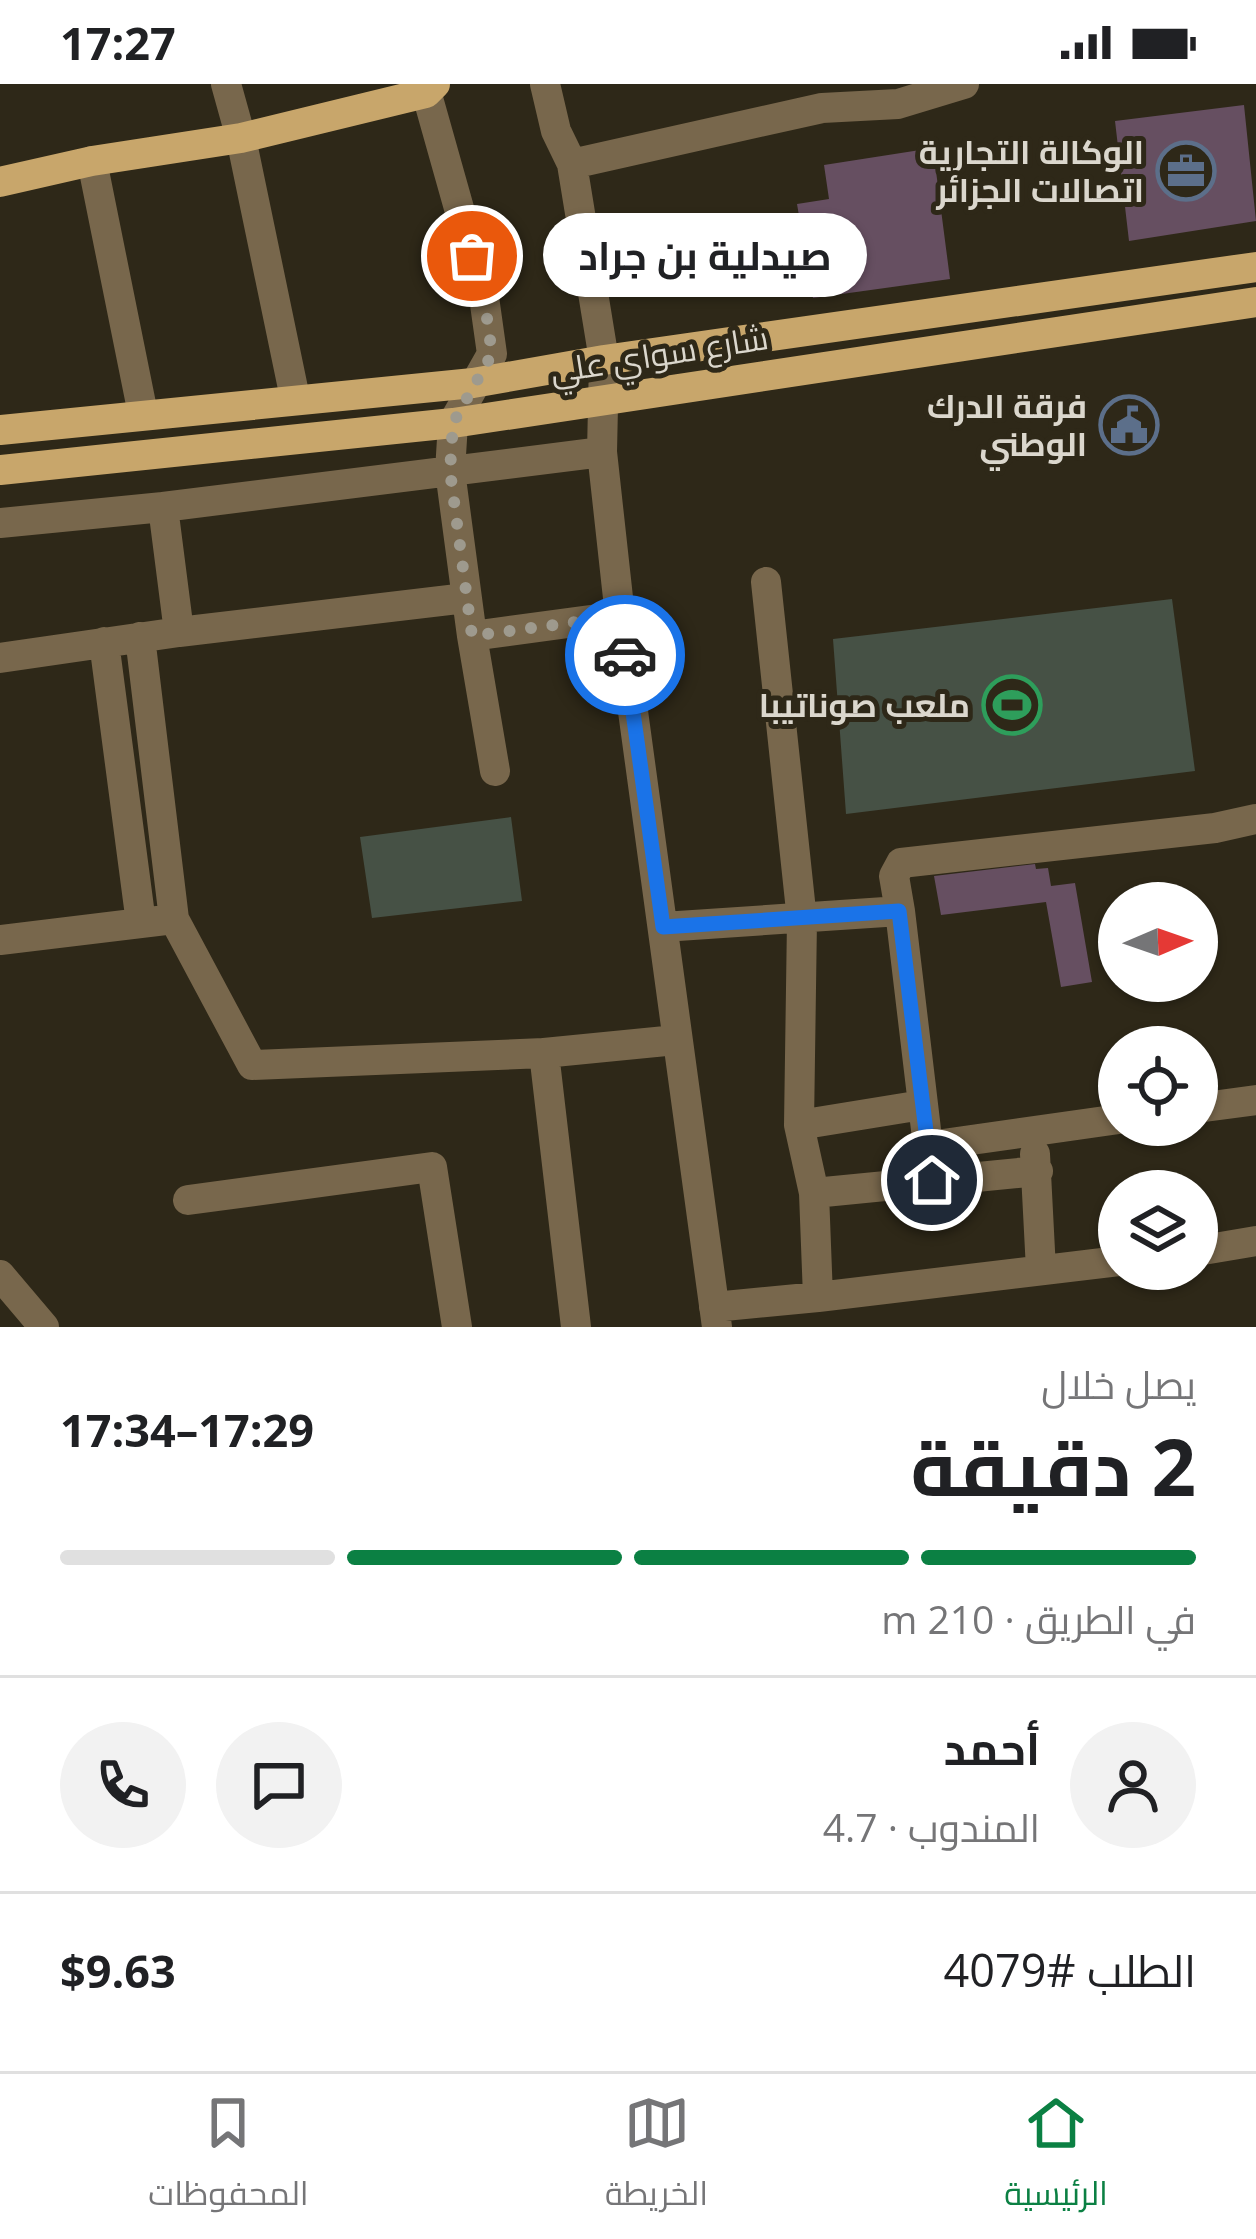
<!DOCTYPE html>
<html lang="ar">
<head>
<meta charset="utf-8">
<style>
  :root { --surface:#fff; --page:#f2f2f2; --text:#202124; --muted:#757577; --line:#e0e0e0; --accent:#0b8043 }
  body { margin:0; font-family:"Open Sans",Cairo,sans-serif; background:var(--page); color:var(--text); direction:rtl; height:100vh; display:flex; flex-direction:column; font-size:45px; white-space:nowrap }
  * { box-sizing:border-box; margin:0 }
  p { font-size:39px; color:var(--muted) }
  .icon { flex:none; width:66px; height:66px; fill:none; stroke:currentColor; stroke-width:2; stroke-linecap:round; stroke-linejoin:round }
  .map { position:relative; height:1243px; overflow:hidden; direction:ltr }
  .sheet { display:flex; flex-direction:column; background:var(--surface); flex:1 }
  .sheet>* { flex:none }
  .needle { width:78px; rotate:88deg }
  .controls { position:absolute; left:1098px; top:798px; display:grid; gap:24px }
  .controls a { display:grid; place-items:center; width:120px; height:120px; border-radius:50%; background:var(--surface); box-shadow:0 3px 9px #0004; font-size:60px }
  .pin { position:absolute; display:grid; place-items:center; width:102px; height:102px; color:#fff; margin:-51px; border:6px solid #fff; border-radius:50%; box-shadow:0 3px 12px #0007 }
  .courier { position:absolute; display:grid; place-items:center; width:120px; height:120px; margin:-60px; border:9px solid #1a73e8; border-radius:50%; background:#fff; color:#222; box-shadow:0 3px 15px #0007 }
  .bubble { position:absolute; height:84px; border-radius:42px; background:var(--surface); box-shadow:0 3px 9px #0004; font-size:39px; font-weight:700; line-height:84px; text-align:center; direction:rtl }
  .summary em { font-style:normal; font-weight:700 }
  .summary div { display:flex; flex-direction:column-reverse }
  .summary { display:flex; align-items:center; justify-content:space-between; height:204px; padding:0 60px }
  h1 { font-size:78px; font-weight:700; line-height:90px }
  .bar { display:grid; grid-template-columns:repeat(4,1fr); gap:18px 12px; align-content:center; height:144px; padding:0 60px }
  .bar i { height:15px; border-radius:9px; background:var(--line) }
  .bar .current { background:var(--accent) }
  .bar p { grid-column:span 4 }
  .line { display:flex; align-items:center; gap:30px; padding:0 60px; border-top:3px solid var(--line) }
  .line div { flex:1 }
  .round { display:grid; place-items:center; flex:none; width:126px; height:126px; border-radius:63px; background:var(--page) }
  .status { display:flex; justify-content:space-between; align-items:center; height:84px; padding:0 60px; background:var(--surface); direction:ltr }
  .status svg { height:33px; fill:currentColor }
  .menu { display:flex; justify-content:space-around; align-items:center; height:168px; border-top:3px solid var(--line); background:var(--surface); font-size:33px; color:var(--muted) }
  .menu a { display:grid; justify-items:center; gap:6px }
  .menu .current { color:var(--accent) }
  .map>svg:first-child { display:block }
  .green { fill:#465145 }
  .building { fill:#664f61 }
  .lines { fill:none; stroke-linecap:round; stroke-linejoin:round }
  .minor { stroke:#78674c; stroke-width:30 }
  .major { stroke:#c8a66b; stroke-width:30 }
  .done { stroke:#9e9a8e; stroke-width:12; stroke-dasharray:0 21.6 }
  .route { stroke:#1a73e8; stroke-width:15 }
  .labels { text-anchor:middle; stroke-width:10; stroke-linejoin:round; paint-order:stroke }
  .poi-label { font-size:33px; font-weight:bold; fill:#dbd7cd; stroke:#2e2818; text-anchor:end }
  .street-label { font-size:33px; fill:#dbd7cd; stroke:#2e2818 }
</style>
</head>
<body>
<div class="status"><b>17:27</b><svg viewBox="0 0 49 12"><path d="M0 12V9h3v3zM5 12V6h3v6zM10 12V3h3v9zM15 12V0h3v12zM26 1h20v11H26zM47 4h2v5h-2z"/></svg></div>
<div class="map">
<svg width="1256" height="1243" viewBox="0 0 1256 1243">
  <rect width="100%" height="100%" fill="#2e2818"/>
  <path class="green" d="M 1172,515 L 1195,687 L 846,730 L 833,555 Z
    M 511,733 L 522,817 L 372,834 L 360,753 Z"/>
  <path class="building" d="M 1244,21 L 1256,137 L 1129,157 L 1115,37 Z
    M 933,64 L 950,195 L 813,214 L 797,120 L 829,115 L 824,81 Z
    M 1035,780 L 1036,785 L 1048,784 L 1051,802 L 1075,799 L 1092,898 L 1061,903 L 1046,818 L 941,831 L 934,792 Z"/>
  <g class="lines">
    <path class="minor" d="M 226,0 L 241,54 L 295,314
      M 424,0 L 484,213 L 492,270 L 453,339 L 450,387 L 472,552 L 495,687
      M 545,0 L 556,47 L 572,80 L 604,276 L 602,368 L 620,532 L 717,1243
      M 92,77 L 143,330
      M 572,80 L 822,24 L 898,20 L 964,0
      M 163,423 L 179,548
      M 0,439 L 163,423 L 602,368
      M 766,498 L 802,836 L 799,1041 L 814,1109 L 818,1213 L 1119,1177
      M 472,552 L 620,532
      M 140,553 L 174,835
      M 104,558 L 141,839
      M 0,574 L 179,548 L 466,514
      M 900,827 L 894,792 L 901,779 L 1215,744 L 1256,735
      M 663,843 L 900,827 L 932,1096
      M 0,856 L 174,835 L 252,981 L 544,969 L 676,956
      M 544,969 L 576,1243
      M 1197,1024 L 1256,1016
      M 799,1041 L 922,1021
      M 929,1062 L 1119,1035
      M 1035,1070 L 1041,1186
      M 814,1109 L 1038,1087
      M 188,1116 L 432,1083 L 457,1243
      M 1197,1167 L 1256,1157
      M 0,1191 L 44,1243
      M 714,1223 L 818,1213"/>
    <path class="major" d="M 0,98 L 92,77 L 241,54 L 426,9 L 435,0
      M 0,346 L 473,299 L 604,276 L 1256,183
      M 0,386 L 453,339 L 1256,218"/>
  </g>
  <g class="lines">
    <path class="done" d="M 472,172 L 484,213 L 492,270 L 453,339 L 450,387 L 472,552 L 620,532 L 625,571"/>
    <path class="route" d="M 625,571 L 663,843 L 899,827 L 932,1096"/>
  </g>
  <defs>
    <g id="office-ring" transform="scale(3)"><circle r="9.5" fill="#2e2818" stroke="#5c6f8a" stroke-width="1.5"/><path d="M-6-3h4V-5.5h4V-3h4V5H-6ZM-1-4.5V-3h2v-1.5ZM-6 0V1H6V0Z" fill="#5c6f8a"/></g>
    <g id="civic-ring" transform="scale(3)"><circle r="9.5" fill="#2e2818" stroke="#5c6f8a" stroke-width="1.5"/><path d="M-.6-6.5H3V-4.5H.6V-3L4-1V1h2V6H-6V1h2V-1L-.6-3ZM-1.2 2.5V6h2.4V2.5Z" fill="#5c6f8a"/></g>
    <g id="stadium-ring" transform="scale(3)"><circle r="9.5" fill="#2e2818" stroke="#2e9e5b" stroke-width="1.5"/><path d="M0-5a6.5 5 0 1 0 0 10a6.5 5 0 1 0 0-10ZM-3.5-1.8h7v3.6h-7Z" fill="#2e9e5b"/></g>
  </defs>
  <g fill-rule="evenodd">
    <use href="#office-ring" x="1186" y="87"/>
    <use href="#civic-ring" x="1129" y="341"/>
    <use href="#stadium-ring" x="1012" y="621"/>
  </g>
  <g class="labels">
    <g class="poi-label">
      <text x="1144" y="80">الوكالة التجارية<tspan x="1144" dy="38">اتصالات الجزائر</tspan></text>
      <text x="1087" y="334">فرقة الدرك<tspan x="1087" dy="38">الوطني</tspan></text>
      <text x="970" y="633">ملعب صوناتيبا</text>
    </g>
    <g class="street-label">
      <text transform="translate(659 270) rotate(-9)" y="12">شارع سواي علي</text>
    </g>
  </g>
</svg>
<div class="controls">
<a><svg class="needle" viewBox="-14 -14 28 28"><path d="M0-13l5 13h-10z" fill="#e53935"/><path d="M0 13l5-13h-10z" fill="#757577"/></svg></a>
<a><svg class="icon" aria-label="locate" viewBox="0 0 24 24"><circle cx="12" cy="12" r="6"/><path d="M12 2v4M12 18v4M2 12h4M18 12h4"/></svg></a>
<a><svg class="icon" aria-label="layers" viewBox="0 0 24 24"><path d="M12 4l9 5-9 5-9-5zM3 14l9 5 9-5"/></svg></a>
</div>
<div class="pin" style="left:472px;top:172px;background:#ea580c"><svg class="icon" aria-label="bag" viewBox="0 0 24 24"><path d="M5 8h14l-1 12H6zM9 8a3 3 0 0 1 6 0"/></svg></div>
<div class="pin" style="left:932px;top:1096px;background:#1f2937"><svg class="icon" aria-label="home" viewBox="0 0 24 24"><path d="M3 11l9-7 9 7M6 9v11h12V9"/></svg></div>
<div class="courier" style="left:625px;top:571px"><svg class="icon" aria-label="car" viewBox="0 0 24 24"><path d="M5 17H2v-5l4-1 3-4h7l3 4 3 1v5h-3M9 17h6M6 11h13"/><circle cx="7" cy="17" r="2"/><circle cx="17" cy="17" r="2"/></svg></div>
<div class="bubble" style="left:543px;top:129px;width:324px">صيدلية بن جراد</div>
</div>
<section class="sheet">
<div class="summary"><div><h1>2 دقيقة</h1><p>يصل خلال</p></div><em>17:29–17:34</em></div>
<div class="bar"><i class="current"></i><i class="current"></i><i class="current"></i><i></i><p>في الطريق · 210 m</p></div>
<div class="line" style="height:216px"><a class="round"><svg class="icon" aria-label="person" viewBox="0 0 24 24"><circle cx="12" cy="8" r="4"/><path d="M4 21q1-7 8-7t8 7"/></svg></a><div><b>أحمد</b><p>المندوب · 4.7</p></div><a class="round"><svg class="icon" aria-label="chat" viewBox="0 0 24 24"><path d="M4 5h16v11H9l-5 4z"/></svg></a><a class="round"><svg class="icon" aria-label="phone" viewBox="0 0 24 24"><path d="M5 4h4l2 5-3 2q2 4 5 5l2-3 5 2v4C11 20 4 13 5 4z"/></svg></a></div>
<div class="line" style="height:156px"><div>الطلب #4079</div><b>$9.63</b></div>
</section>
<nav class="menu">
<a class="current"><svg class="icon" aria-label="home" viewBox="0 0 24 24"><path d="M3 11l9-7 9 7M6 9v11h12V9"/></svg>الرئيسية</a>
<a><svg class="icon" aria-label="map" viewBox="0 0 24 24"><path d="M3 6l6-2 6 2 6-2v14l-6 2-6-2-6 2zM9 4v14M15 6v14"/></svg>الخريطة</a>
<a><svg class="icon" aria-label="saved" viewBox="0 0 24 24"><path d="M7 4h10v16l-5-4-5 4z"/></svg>المحفوظات</a>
</nav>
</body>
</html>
